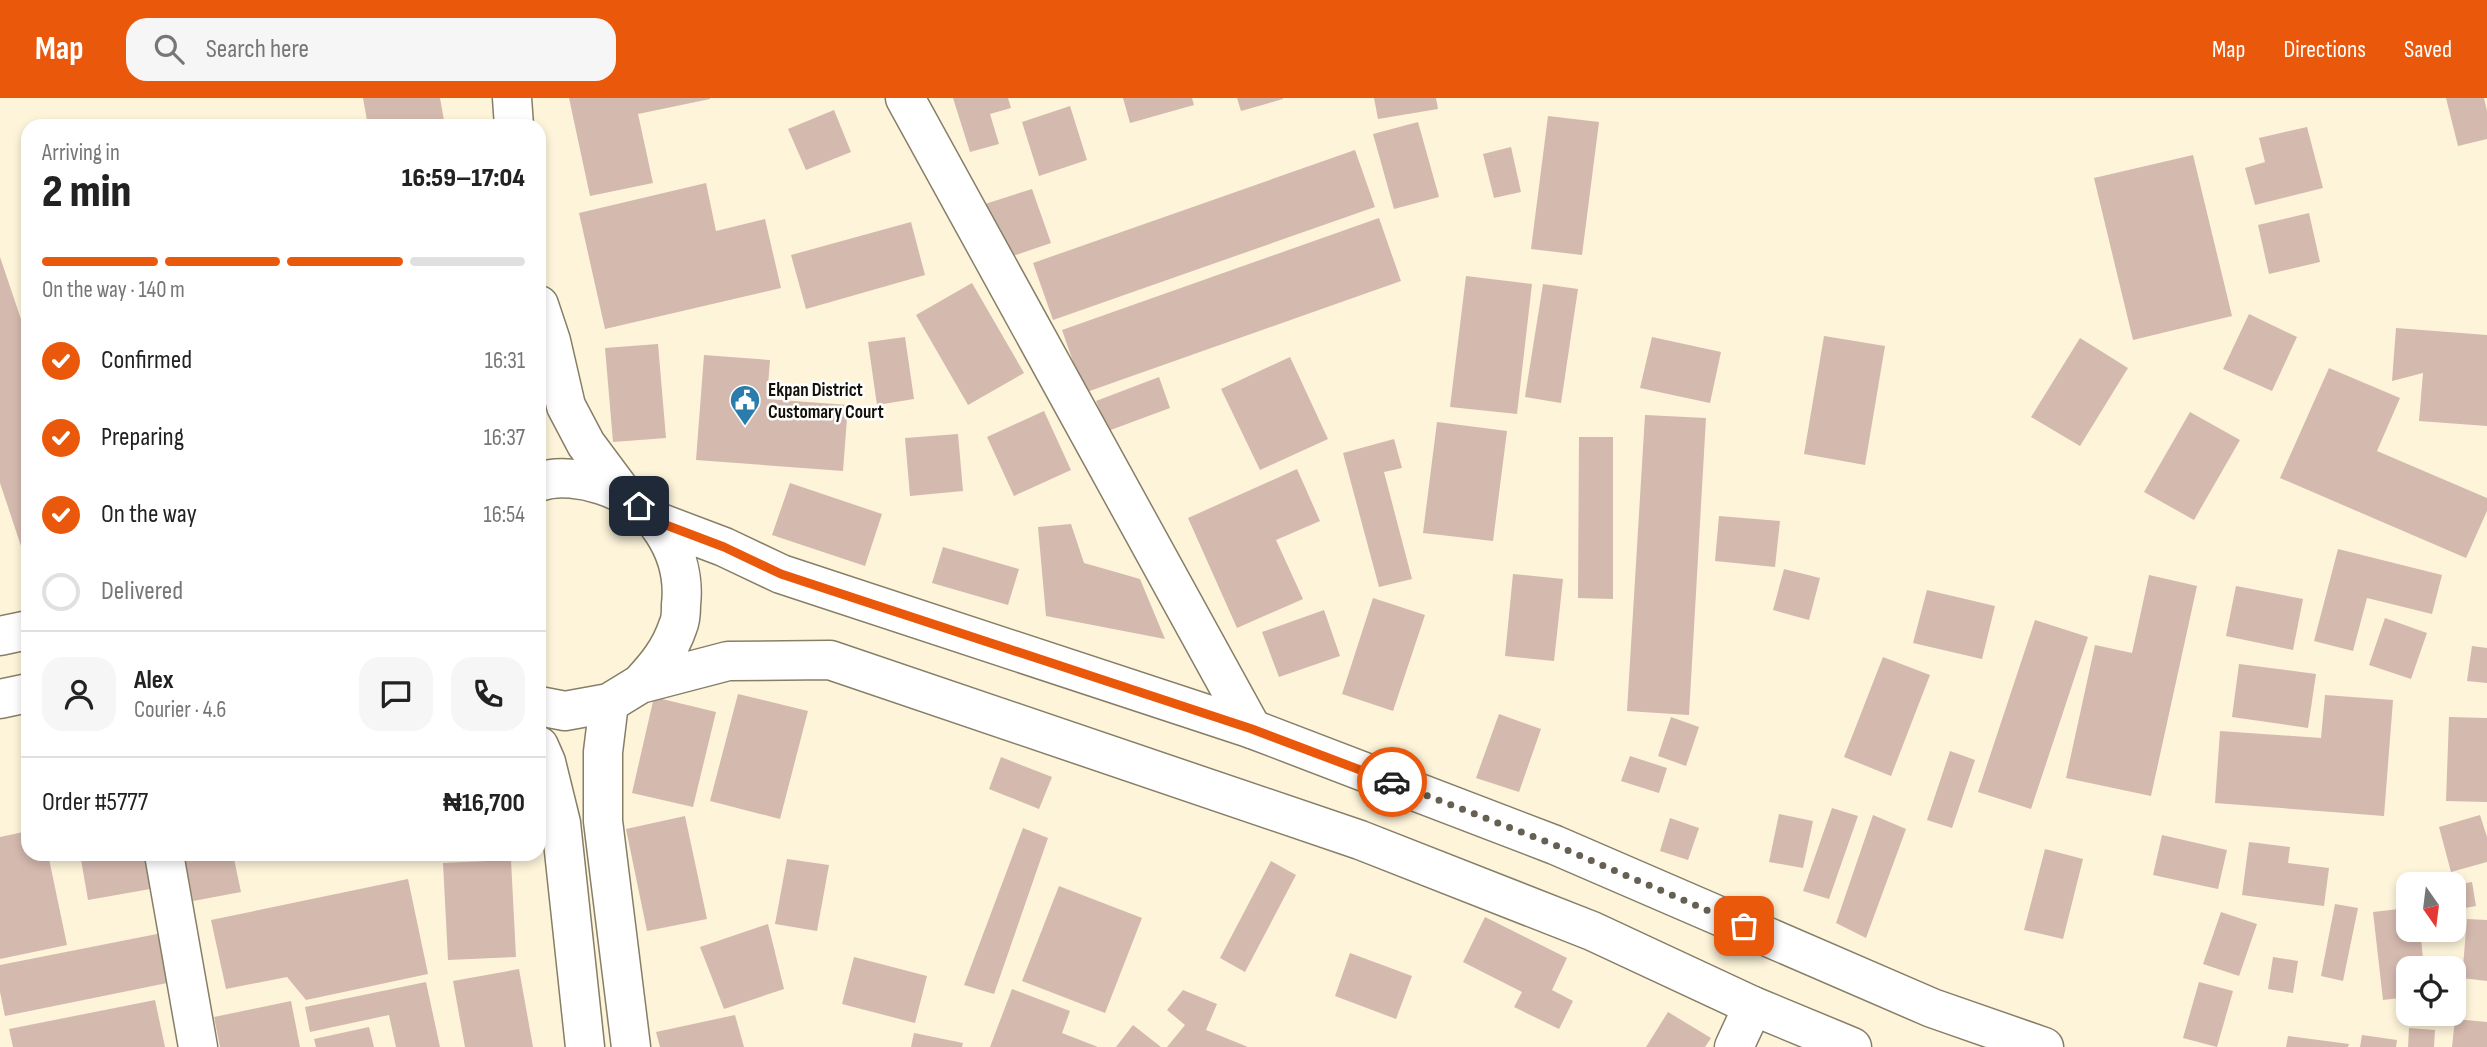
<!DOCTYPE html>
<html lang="en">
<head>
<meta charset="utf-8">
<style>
  :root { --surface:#fff; --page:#f6f6f6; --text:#222; --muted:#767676; --line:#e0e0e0; --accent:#ea580c }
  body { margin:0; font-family:"Sofia Sans Condensed",sans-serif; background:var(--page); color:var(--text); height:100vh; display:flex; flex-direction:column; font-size:26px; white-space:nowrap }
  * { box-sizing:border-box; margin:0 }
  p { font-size:23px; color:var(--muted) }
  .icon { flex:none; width:38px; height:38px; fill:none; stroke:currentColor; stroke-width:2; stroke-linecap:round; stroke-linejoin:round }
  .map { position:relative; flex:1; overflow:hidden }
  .side { position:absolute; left:21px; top:21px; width:525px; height:742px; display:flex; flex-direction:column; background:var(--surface); border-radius:21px; box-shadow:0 4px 10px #0003 }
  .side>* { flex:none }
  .needle { width:46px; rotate:166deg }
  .controls { position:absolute; left:2396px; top:774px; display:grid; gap:14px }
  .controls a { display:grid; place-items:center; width:70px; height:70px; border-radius:14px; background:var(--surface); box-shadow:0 4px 10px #0003; font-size:35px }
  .pin { position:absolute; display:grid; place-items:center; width:60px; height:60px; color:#fff; margin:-30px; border-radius:14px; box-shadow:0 4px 10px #0006 }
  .courier { position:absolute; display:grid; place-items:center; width:70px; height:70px; margin:-35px; border:5px solid #ea580c; border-radius:50%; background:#fff; color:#222; box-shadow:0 2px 9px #0007 }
  .head em { font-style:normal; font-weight:800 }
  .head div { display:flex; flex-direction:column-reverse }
  .head { display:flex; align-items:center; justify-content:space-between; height:119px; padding:0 21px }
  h1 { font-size:46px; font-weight:800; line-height:52px }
  .bar { display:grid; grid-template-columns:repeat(4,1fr); gap:10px 7px; align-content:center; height:84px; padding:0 21px }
  .bar i { height:9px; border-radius:5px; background:var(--line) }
  .bar .current { background:var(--accent) }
  .bar p { grid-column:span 4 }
  .line { display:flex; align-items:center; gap:18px; padding:0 21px; border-top:2px solid var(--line) }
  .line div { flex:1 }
  .round { display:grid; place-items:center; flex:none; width:74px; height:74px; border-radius:21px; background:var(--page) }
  ol { padding:0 21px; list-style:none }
  li { display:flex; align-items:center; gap:21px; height:77px }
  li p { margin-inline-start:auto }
  li .icon { padding:7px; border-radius:50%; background:var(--accent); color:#fff; stroke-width:4 }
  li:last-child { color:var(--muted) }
  li i { width:38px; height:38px; border:4px solid var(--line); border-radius:50% }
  header { display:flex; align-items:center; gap:42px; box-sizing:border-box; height:98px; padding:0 35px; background:var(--accent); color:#fff }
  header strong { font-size:33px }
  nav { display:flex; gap:38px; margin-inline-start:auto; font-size:24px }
  .search { width:490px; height:63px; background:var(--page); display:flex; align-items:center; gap:18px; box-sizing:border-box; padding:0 24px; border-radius:21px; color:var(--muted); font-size:26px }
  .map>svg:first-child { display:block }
  .building { fill:#d4b9ae }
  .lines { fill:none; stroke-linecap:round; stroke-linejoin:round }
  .street-casing { stroke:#867e67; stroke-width:41 }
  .secondary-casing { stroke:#867e67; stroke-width:41 }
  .street { stroke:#fff; stroke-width:38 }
  .secondary { stroke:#fff; stroke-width:38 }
  .done { stroke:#666052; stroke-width:7; stroke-dasharray:0 12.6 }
  .route { stroke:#ea580c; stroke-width:9 }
  .labels { text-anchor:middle; stroke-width:5; stroke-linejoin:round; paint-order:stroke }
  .poi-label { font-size:19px; font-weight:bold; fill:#141108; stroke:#fff; text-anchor:start }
</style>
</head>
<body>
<header>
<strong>Map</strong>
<div class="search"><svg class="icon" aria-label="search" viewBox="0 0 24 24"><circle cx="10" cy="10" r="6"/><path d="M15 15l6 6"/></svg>Search here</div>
<nav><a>Map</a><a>Directions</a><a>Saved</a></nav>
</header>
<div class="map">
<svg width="2487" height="949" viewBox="0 0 2487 949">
  <rect width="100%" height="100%" fill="#fdf4da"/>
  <path class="building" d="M 363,0 L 440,0 L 445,28 L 368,28 Z
    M 569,0 L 710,0 L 710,1 L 638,16 L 653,85 L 590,98 Z
    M 953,0 L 1008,0 L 1011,10 L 990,16 L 999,46 L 970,54 Z
    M 1123,0 L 1192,0 L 1194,7 L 1130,25 Z
    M 1237,0 L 1283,0 L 1283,1 L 1241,13 Z
    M 1374,0 L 1436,0 L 1438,11 L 1378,21 Z
    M 2446,0 L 2484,0 L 2487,13 L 2487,41 L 2458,48 Z
    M 1070,8 L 1087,62 L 1039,78 L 1022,24 Z
    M 834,12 L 851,54 L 806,72 L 788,31 Z
    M 1548,18 L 1599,24 L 1582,157 L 1531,151 Z
    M 1418,24 L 1439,99 L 1394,111 L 1373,36 Z
    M 2307,29 L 2323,90 L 2255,107 L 2245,70 L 2265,64 L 2259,40 Z
    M 1511,49 L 1521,94 L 1494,100 L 1483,56 Z
    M 1355,52 L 1375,109 L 1053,222 L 1033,165 Z
    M 2193,57 L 2232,218 L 2133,242 L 2094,80 Z
    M 706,85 L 716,133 L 765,121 L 781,190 L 605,231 L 579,115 Z
    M 1032,91 L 1051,145 L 1004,161 L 985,106 Z
    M 2309,115 L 2320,164 L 2269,176 L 2258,127 Z
    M 1379,120 L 1401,183 L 1084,295 L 1062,232 Z
    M 911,124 L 925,177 L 806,211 L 791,157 Z
    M 0,159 L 28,242 L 28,449 L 22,451 L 0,385 Z
    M 1466,178 L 1532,186 L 1517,316 L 1450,309 Z
    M 972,185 L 1024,275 L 968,307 L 916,217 Z
    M 1543,186 L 1578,191 L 1561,305 L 1525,299 Z
    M 2249,216 L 2297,239 L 2272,293 L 2223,271 Z
    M 2396,230 L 2487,237 L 2487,328 L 2419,323 L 2423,275 L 2392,283 Z
    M 1824,238 L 1885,248 L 1865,367 L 1804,356 Z
    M 905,239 L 914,301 L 877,307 L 868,244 Z
    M 1652,239 L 1721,254 L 1710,305 L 1640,290 Z
    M 2080,240 L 2128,270 L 2080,348 L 2031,319 Z
    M 658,246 L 666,340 L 613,344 L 605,250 Z
    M 704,257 L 770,262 L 767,301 L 848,307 L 843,373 L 696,362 Z
    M 1290,259 L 1328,341 L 1260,372 L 1221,291 Z
    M 2329,270 L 2400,300 L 2377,353 L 2487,400 L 2487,413 L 2466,460 L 2280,380 Z
    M 1159,279 L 1170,310 L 1108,333 L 1096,303 Z
    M 1044,313 L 1071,372 L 1014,398 L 987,339 Z
    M 2190,314 L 2240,342 L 2194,422 L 2144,394 Z
    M 1645,317 L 1706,320 L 1689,617 L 1627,613 Z
    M 1437,324 L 1507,333 L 1493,443 L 1423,435 Z
    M 958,336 L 963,393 L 910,398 L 905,340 Z
    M 1579,339 L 1613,339 L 1613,501 L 1578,500 Z
    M 1394,341 L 1402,370 L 1384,374 L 1412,481 L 1379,489 L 1343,355 Z
    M 1297,371 L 1320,423 L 1276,442 L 1303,501 L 1237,530 L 1188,420 Z
    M 790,385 L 882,416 L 865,468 L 772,437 Z
    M 1719,418 L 1780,423 L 1775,469 L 1715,463 Z
    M 1071,426 L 1084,465 L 1140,481 L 1165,541 L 1046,518 L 1038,429 Z
    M 943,449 L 1019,471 L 1008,507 L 932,485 Z
    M 2338,451 L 2442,477 L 2432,516 L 2367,500 L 2353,553 L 2314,543 Z
    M 1784,471 L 1820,480 L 1809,522 L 1773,512 Z
    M 1513,476 L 1563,481 L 1554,563 L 1505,558 Z
    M 2149,477 L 2197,488 L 2151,698 L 2066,680 L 2095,547 L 2132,555 Z
    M 2236,488 L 2303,501 L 2293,552 L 2226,538 Z
    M 1927,492 L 1995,508 L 1982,561 L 1913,545 Z
    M 1373,500 L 1425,517 L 1393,613 L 1342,596 Z
    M 1324,512 L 1340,558 L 1279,579 L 1262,534 Z
    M 2385,520 L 2427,535 L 2411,581 L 2369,567 Z
    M 2035,522 L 2088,539 L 2031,711 L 1978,694 Z
    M 2472,548 L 2487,550 L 2487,585 L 2467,583 Z
    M 1883,559 L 1930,577 L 1891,678 L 1844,659 Z
    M 2239,566 L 2316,576 L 2308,630 L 2232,619 Z
    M 738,596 L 808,613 L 780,721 L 710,703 Z
    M 2325,597 L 2393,602 L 2384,718 L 2215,705 L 2220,633 L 2321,640 Z
    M 654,599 L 716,614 L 693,709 L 632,695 Z
    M 1499,616 L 1541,631 L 1519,694 L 1476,680 Z
    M 1671,619 L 1699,629 L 1686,668 L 1658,658 Z
    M 2449,619 L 2487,620 L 2487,704 L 2446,703 Z
    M 1950,653 L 1975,662 L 1952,730 L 1927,722 Z
    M 1630,658 L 1667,670 L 1659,695 L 1621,683 Z
    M 1001,659 L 1052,679 L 1039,711 L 989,691 Z
    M 1832,710 L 1858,718 L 1829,801 L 1803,793 Z
    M 1779,716 L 1813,723 L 1803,770 L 1769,764 Z
    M 1873,717 L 1906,731 L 1866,840 L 1836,825 Z
    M 2480,717 L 2487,739 L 2487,764 L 2451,774 L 2439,729 Z
    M 685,718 L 707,821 L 647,833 L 626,731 Z
    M 1670,720 L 1699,730 L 1688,762 L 1660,753 Z
    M 1023,730 L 1048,740 L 994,896 L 964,887 Z
    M 28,733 L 28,756 L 48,756 L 67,847 L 0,861 L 0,739 Z
    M 2162,737 L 2227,752 L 2218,791 L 2153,777 Z
    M 2249,744 L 2290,749 L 2288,765 L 2329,770 L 2324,808 L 2242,797 Z
    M 2045,751 L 2083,761 L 2063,841 L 2024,832 Z
    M 80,756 L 149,756 L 156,790 L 88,802 Z
    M 184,756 L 233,756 L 241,794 L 193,803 Z
    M 446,756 L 508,756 L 508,759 L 446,759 Z
    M 787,761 L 829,767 L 817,833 L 775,826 Z
    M 511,762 L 516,859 L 448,862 L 443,765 Z
    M 1271,763 L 1296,777 L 1245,874 L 1220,860 Z
    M 408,781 L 428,876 L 306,902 L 287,879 L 226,891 L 211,822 Z
    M 2472,784 L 2476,808 L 2454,812 L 2454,787 Z
    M 1059,788 L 1142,820 L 1105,915 L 1022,883 Z
    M 2335,806 L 2358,810 L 2343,883 L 2321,878 Z
    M 2408,810 L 2408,831 L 2420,831 L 2424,870 L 2408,870 L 2408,899 L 2383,902 L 2373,814 Z
    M 2221,814 L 2257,826 L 2239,878 L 2203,866 Z
    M 1485,819 L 1567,860 L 1552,892 L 1573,903 L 1559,931 L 1514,909 L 1522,894 L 1463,864 Z
    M 2467,821 L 2487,822 L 2487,883 L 2462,880 Z
    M 768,826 L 784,891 L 724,911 L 700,849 Z
    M 162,835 L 172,884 L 5,918 L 0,894 L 0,867 Z
    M 1350,855 L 1412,878 L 1396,921 L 1335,898 Z
    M 854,859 L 927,878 L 915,925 L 842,906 Z
    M 2273,859 L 2298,863 L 2293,895 L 2268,891 Z
    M 519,871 L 533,949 L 465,949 L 453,883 Z
    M 426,884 L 440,949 L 396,949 L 389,917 L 310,934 L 305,909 Z
    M 2199,884 L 2233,893 L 2217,949 L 2183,940 Z
    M 1012,891 L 1070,913 L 1062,935 L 1098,949 L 990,949 Z
    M 1183,892 L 1217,906 L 1206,932 L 1248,949 L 1167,949 L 1185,927 L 1167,912 Z
    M 155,902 L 165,949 L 13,949 L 9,931 Z
    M 291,903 L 300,949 L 220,949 L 214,919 Z
    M 1668,914 L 1711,940 L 1705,949 L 1646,949 Z
    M 735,917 L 744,949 L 660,949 L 656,934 Z
    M 2455,921 L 2487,924 L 2487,949 L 2452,949 Z
    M 1133,927 L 1161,949 L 1116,949 Z
    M 369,929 L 374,949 L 316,949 L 314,941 Z
    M 2409,930 L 2435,932 L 2434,949 L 2408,949 Z
    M 914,935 L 963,945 L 962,949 L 911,949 Z
    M 2362,937 L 2397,942 L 2396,949 L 2360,949 Z
    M 2288,938 L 2349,946 L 2348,949 L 2286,949 Z"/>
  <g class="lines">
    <g class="street-casing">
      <path id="street" d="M 905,0 L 1252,631
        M 164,756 L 198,949
        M 1734,949 L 1753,908"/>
    </g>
    <g class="secondary-casing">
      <path id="secondary" d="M 512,0 L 514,28
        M 539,207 L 551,243 L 566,308 L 586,346 L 621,393
        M 539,384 C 558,377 584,381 602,387 C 653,403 687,454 681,507 C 681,514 681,522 678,528 C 670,552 657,568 640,586
        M 658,424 L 724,449 L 781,476 L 1252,631 L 1555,747 L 1932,910 L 2044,949
        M 0,538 L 28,532
        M 0,601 L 28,595
        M 609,605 L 603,654 L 603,723 L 631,949
        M 539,608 L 565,613 L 609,605 L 640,586 L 728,563 L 830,562 L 1360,742 L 1592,833 L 1753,908 L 1852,949
        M 539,648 L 546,664 L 561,725 L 585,949"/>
    </g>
    <use href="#street" class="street"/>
    <use href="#secondary" class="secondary"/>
  </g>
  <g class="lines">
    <path class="done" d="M 1392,684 L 1555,747 L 1744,828"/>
    <path class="route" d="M 639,408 L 658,424 L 724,449 L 781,476 L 1252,631 L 1392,684"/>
  </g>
  <defs>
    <g id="civic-pin" transform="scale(1.575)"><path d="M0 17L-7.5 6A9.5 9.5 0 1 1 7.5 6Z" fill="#2a7cad" stroke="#fff"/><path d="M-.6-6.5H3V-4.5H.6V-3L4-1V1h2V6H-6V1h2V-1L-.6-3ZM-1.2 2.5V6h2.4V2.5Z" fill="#fff"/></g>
  </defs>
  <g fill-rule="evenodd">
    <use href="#civic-pin" x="745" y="302"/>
  </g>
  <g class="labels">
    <g class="poi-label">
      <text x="768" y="298">Ekpan District<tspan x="768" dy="22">Customary Court</tspan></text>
    </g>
  </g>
</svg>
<div class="controls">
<a><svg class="needle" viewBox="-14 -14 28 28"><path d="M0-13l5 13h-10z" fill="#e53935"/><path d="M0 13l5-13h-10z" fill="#767676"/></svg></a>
<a><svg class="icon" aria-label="locate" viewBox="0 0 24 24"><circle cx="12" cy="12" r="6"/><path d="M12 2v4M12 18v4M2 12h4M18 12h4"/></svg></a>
</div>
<div class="pin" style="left:1744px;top:828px;background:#ea580c"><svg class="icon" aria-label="bag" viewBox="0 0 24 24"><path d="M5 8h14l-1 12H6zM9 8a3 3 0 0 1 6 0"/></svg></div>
<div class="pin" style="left:639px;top:408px;background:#1f2937"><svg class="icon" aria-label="home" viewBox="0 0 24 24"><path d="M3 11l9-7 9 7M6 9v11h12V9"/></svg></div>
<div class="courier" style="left:1392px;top:684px"><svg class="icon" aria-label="car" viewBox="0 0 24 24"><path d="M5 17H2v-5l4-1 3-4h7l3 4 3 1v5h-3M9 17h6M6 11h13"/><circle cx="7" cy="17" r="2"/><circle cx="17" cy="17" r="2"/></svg></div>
<section class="side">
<div class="head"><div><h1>2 min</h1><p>Arriving in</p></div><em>16:59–17:04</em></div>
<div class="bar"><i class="current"></i><i class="current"></i><i class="current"></i><i></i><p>On the way · 140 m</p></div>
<ol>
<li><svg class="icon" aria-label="check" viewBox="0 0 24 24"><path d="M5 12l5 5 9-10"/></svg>Confirmed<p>16:31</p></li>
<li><svg class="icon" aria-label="check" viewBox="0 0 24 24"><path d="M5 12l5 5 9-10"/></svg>Preparing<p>16:37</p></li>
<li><svg class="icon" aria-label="check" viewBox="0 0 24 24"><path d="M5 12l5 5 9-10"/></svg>On the way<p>16:54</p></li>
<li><i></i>Delivered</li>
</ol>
<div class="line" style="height:126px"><a class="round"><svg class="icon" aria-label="person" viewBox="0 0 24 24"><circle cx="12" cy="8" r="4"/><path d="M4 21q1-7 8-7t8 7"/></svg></a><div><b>Alex</b><p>Courier · 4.6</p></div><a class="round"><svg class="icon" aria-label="chat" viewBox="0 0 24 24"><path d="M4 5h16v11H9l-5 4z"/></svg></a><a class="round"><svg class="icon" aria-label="phone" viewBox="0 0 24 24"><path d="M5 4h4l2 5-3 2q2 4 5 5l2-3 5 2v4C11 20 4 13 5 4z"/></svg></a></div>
<div class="line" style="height:91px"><div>Order #5777</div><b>₦16,700</b></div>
</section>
</div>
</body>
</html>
